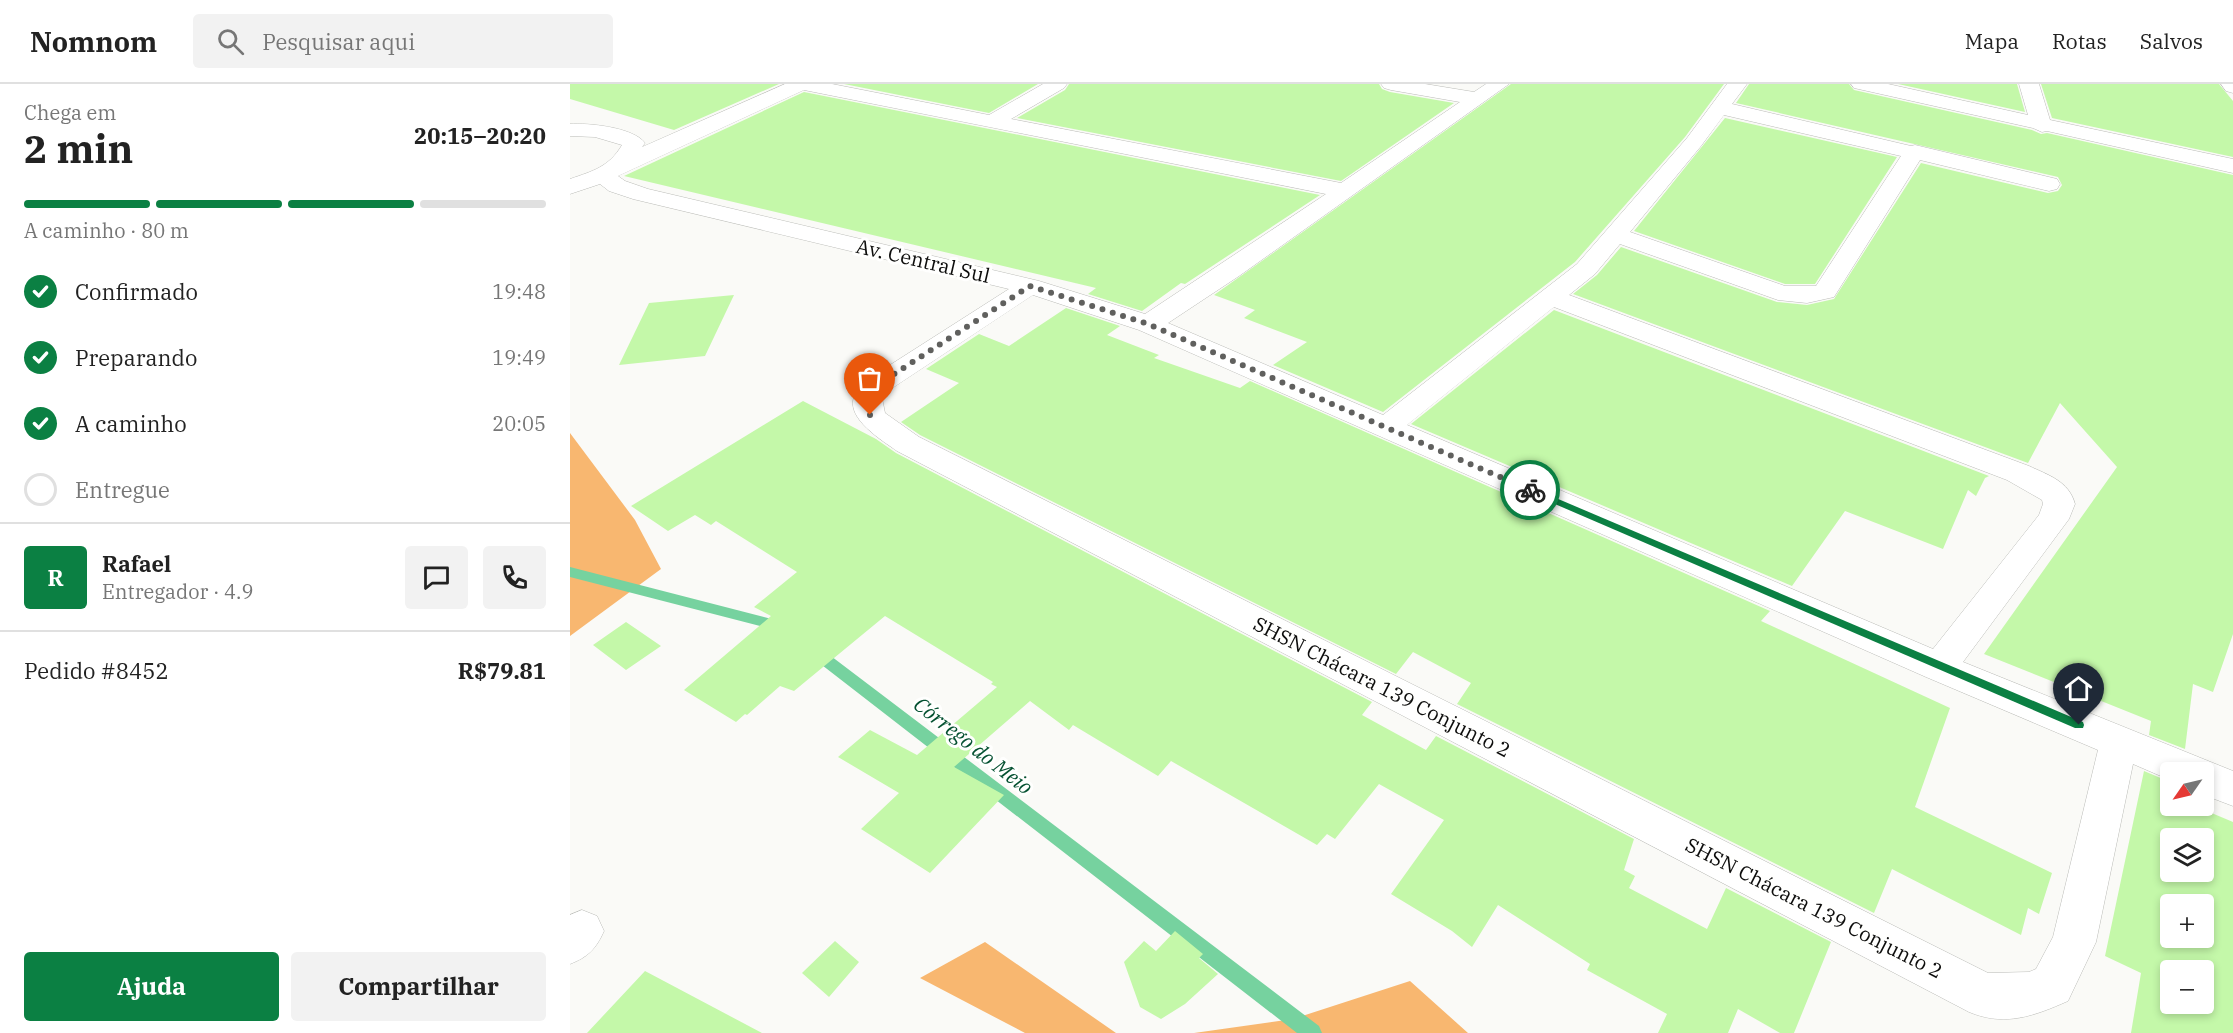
<!DOCTYPE html>
<html lang="pt">
<head>
<meta charset="utf-8">
<style>
  :root { --surface:#fff; --page:#f2f2f2; --text:#222; --muted:#767676; --line:#e0e0e0; --accent:#0b8043 }
  body { margin:0; font-family:"IBM Plex Serif",serif; background:var(--page); color:var(--text); height:100vh; display:flex; flex-direction:column; font-size:22px; white-space:nowrap }
  * { box-sizing:border-box; margin:0 }
  p { font-size:20px; color:var(--muted) }
  .icon { flex:none; width:33px; height:33px; fill:none; stroke:currentColor; stroke-width:2; stroke-linecap:round; stroke-linejoin:round }
  .map { position:relative; flex:1; overflow:hidden }
  .details { display:flex; flex-direction:column; background:var(--surface); width:570px }
  .details>* { flex:none }
  .needle { width:39px; rotate:236deg }
  .buttons { position:absolute; left:1590px; top:678px; display:grid; gap:12px }
  .buttons a { display:grid; place-items:center; width:54px; height:54px; border-radius:6px; background:var(--surface); box-shadow:0 3px 9px #0003; font-size:30px }
  .pin { position:absolute; display:grid; place-items:center; width:51px; height:51px; color:#fff; margin:-62px -26px; border-radius:50% 50% 50% 0; rotate:-45deg; box-shadow:0 0 6px #0007 }
  .pin .icon { rotate:45deg }
  .courier { position:absolute; display:grid; place-items:center; width:60px; height:60px; margin:-30px; border:4px solid #0b8043; border-radius:50%; background:#fff; color:#222; box-shadow:0 2px 8px #0007 }
  .headline em { font-style:normal; font-weight:800 }
  .headline div { display:flex; flex-direction:column-reverse }
  .headline { display:flex; align-items:center; justify-content:space-between; height:102px; padding:0 24px }
  h1 { font-size:39px; font-weight:800; line-height:45px }
  .bar { display:grid; grid-template-columns:repeat(4,1fr); gap:9px 6px; align-content:center; height:72px; padding:0 24px }
  .bar i { height:8px; border-radius:4px; background:var(--line) }
  .bar .current { background:var(--accent) }
  .bar p { grid-column:span 4 }
  .line { display:flex; align-items:center; gap:15px; padding:0 24px; border-top:2px solid var(--line) }
  .line div { flex:1 }
  .round { display:grid; place-items:center; flex:none; width:63px; height:63px; border-radius:6px; background:var(--page) }
  ol { padding:0 24px; list-style:none }
  li { display:flex; align-items:center; gap:18px; height:66px }
  li p { margin-inline-start:auto }
  li .icon { padding:6px; border-radius:50%; background:var(--accent); color:#fff; stroke-width:4 }
  li:last-child { color:var(--muted) }
  li i { width:33px; height:33px; border:3px solid var(--line); border-radius:50% }
  .action { display:flex; gap:12px; margin-top:auto; padding:12px 24px }
  .action a { flex:1; height:69px; border-radius:6px; background:var(--accent); color:#fff; font-size:24px; font-weight:800; line-height:69px; text-align:center }
  .action a+a { background:var(--page); color:var(--text) }
  header { display:flex; align-items:center; gap:36px; box-sizing:border-box; height:84px; padding:0 30px; background:var(--surface); border-bottom:2px solid var(--line) }
  header strong { font-size:28px }
  nav { display:flex; gap:33px; margin-inline-start:auto; font-size:21px }
  .search { width:420px; height:54px; background:var(--page); display:flex; align-items:center; gap:15px; box-sizing:border-box; padding:0 21px; border-radius:6px; color:var(--muted); font-size:22px }
  main { display:flex; flex:1; min-height:0 }
  .map>svg:first-child { display:block }
  .forest { fill:#f8b770 }
  .lines { fill:none; stroke-linecap:round; stroke-linejoin:round }
  .stream { fill:#76d29f; fill-rule:evenodd }
  .building { fill:#c4f8a9; fill-rule:evenodd }
  .minor-casing { stroke:#bbbcb8; stroke-width:1 }
  .minor { fill:#fff; fill-rule:evenodd }
  .route { fill:#0b8043 }
  .done { stroke:#60605e; stroke-width:6; stroke-dasharray:0 10.8 }
  .labels { text-anchor:middle; stroke-width:6; stroke-linejoin:round; paint-order:stroke }
  .street-label { font-size:20px; fill:#0d0d0c; stroke:#fffffe }
  .water-label { font-size:21px; font-style:italic; fill:#055131; stroke:#fffffe }
</style>
</head>
<body>
<header>
<strong>Nomnom</strong>
<div class="search"><svg class="icon" aria-label="search" viewBox="0 0 24 24"><circle cx="10" cy="10" r="6"/><path d="M15 15l6 6"/></svg>Pesquisar aqui</div>
<nav><a>Mapa</a><a>Rotas</a><a>Salvos</a></nav>
</header>
<main>
<section class="details">
<div class="headline"><div><h1>2 min</h1><p>Chega em</p></div><em>20:15–20:20</em></div>
<div class="bar"><i class="current"></i><i class="current"></i><i class="current"></i><i></i><p>A caminho · 80 m</p></div>
<ol>
<li><svg class="icon" aria-label="check" viewBox="0 0 24 24"><path d="M5 12l5 5 9-10"/></svg>Confirmado<p>19:48</p></li>
<li><svg class="icon" aria-label="check" viewBox="0 0 24 24"><path d="M5 12l5 5 9-10"/></svg>Preparando<p>19:49</p></li>
<li><svg class="icon" aria-label="check" viewBox="0 0 24 24"><path d="M5 12l5 5 9-10"/></svg>A caminho<p>20:05</p></li>
<li><i></i>Entregue</li>
</ol>
<div class="line" style="height:108px"><b class="round" style="background:var(--accent);color:#fff">R</b><div><b>Rafael</b><p>Entregador · 4.9</p></div><a class="round"><svg class="icon" aria-label="chat" viewBox="0 0 24 24"><path d="M4 5h16v11H9l-5 4z"/></svg></a><a class="round"><svg class="icon" aria-label="phone" viewBox="0 0 24 24"><path d="M5 4h4l2 5-3 2q2 4 5 5l2-3 5 2v4C11 20 4 13 5 4z"/></svg></a></div>
<div class="line" style="height:78px"><div>Pedido #8452</div><b>R$79.81</b></div>
<div class="action"><a>Ajuda</a><a>Compartilhar</a></div>
</section>
<div class="map">
<svg width="1663" height="949" viewBox="0 0 1663 949">
  <rect width="100%" height="100%" fill="#fafaf7"/>
  <path class="forest" d="M 0,349 L 65,436 L 91,485 L 0,552 Z
    M 415,858 L 546,949 L 455,949 L 350,894 Z
    M 840,897 L 898,949 L 624,949 L 723,935 Z"/>
  <g class="lines">
    <path class="stream" d="M 0,483 L 213,538 L 218,539 L 220,543 L 218,547 L 213,548 L 0,493 Z
      M 244,561 L 249,563 L 749,942 L 752,949 L 727,949 L 239,571 L 237,567 L 239,563 Z"/>
  </g>
  <path class="building" d="M 0,0 L 209,0 L 104,46 L 0,15 Z
    M 274,0 L 468,0 L 419,29 Z
    M 499,0 L 809,0 L 812,5 L 820,8 L 884,19 L 771,97 L 447,34 L 495,6 Z
    M 941,0 L 1154,0 L 1115,53 L 1005,178 L 813,328 L 703,281 L 737,258 L 674,234 L 685,226 L 644,211 Z
    M 1179,0 L 1279,0 L 1284,6 L 1462,46 L 1471,50 L 1477,49 L 1663,91 L 1663,550 L 1643,608 L 1623,600 L 1615,665 L 1579,651 L 1581,637 L 1414,570 L 1547,383 L 1490,319 L 1458,379 L 1003,210 L 1027,191 L 1051,163 L 1207,218 L 1237,221 L 1264,215 L 1351,79 L 1478,109 L 1488,107 L 1492,101 L 1488,93 L 1166,19 Z
    M 1328,0 L 1447,0 L 1455,28 Z
    M 1471,0 L 1649,0 L 1663,17 L 1663,73 L 1482,34 Z
    M 234,8 L 750,111 L 615,200 L 611,199 L 572,227 L 518,210 L 526,204 L 54,92 Z
    M 1155,34 L 1327,73 L 1245,200 L 1215,200 L 1064,147 Z
    M 164,211 L 135,272 L 49,281 L 79,219 Z
    M 496,224 L 550,242 L 537,251 L 589,271 L 584,274 L 670,304 L 680,297 L 1200,527 L 1191,537 L 1380,624 L 1345,723 L 1482,789 L 1469,830 L 1458,824 L 1451,851 L 1322,785 L 1304,829 L 887,620 L 901,599 L 843,568 L 826,590 L 350,351 L 331,338 L 389,299 L 356,285 L 409,250 L 439,262 Z
    M 984,226 L 1419,392 L 1415,394 L 1406,412 L 1398,406 L 1373,465 L 1275,427 L 1222,502 L 841,340 Z
    M 233,317 L 306,355 L 326,369 L 802,618 L 792,631 L 856,666 L 866,652 L 1064,755 L 1054,786 L 1065,792 L 1059,804 L 1137,845 L 1156,804 L 1261,858 L 1224,949 L 1210,949 L 1168,925 L 1158,949 L 1088,949 L 1097,930 L 1017,886 L 1020,880 L 928,821 L 902,863 L 882,847 L 821,810 L 874,736 L 809,700 L 765,755 L 757,750 L 747,761 L 601,677 L 588,692 L 503,641 L 499,646 L 460,617 L 384,683 L 434,711 L 360,789 L 291,745 L 329,709 L 268,673 L 300,646 L 347,671 L 427,603 L 421,600 L 423,598 L 315,532 L 224,607 L 210,602 L 177,631 L 175,630 L 166,638 L 114,606 L 201,532 L 184,523 L 227,488 L 146,437 L 141,441 L 125,431 L 98,447 L 61,422 Z
    M 56,538 L 91,562 L 56,586 L 23,561 Z
    M 1574,687 L 1600,698 L 1600,722 L 1625,722 L 1663,738 L 1663,949 L 1561,949 L 1571,889 L 1535,872 ZM 1600,754 L 1634,754 L 1634,788 L 1600,788 ZM 1600,820 L 1634,820 L 1634,854 L 1600,854 ZM 1600,886 L 1634,886 L 1634,920 L 1600,920 Z
    M 605,847 L 633,870 L 629,874 L 648,890 L 615,920 L 591,935 L 570,923 L 554,878 L 574,857 L 586,867 Z
    M 265,857 L 289,878 L 259,913 L 232,889 Z
    M 75,887 L 192,949 L 17,949 Z"/>
  <g class="lines">
    <g class="minor-casing">
      <path id="minor" d="M 215,0 L 262,0 L 419,31 L 473,0 L 497,0 L 494,4 L 441,35 L 771,99 L 890,18 L 821,6 L 814,4 L 811,0 L 855,0 L 904,8 L 916,0 L 939,0 L 669,192 L 598,239 L 813,331 L 1007,180 L 1117,54 L 1157,0 L 1177,0 L 1162,20 L 1341,62 L 1345,61 L 1487,95 L 1490,100 L 1487,105 L 1479,107 L 1350,76 L 1264,213 L 1237,219 L 1208,216 L 1050,160 L 1025,190 L 999,211 L 1459,382 C 1478,391 1499,397 1505,420 L 1499,435 L 1393,578 L 1663,687 L 1663,722 L 1634,711 L 1634,688 L 1600,688 L 1600,696 L 1563,680 L 1526,858 L 1498,917 C 1464,932 1435,943 1399,928 L 327,367 C 313,357 276,335 284,313 C 286,308 292,302 295,297 L 439,205 L 63,115 L 39,107 L 30,100 L 0,110 L 0,95 C 23,87 39,83 52,61 L 25,53 L 0,52 L 0,40 C 18,39 63,43 75,59 L 72,63 ZM 234,6 L 756,110 L 575,230 L 469,197 L 78,105 L 55,97 L 48,92 ZM 1154,31 L 1331,72 L 1246,202 L 1215,202 L 1060,148 L 1131,62 ZM 463,211 L 569,246 L 1356,593 L 1528,666 L 1483,853 L 1466,885 L 1459,888 L 1418,889 L 349,353 L 315,329 L 312,314 L 315,309 ZM 984,223 L 1437,396 L 1472,416 L 1473,420 L 1469,431 L 1363,565 L 837,341 Z
        M 1281,0 L 1318,0 L 1458,31 L 1449,0 L 1469,0 L 1480,36 L 1663,75 L 1663,89 L 1477,47 L 1472,48 L 1463,44 L 1284,4 Z
        M 1651,0 L 1663,0 L 1663,9 L 1656,7 Z
        M 12,826 L 27,832 L 34,847 C 26,865 18,873 0,880 L 0,831 Z"/>
    </g>
    <use href="#minor" class="minor"/>
  </g>
  <path class="route" d="M 960,403 L 1513,638 L 1514,641 L 1513,644 L 1505,644 L 957,408 L 955,406 Z"/>
  <g class="lines">
    <path class="done" d="M 300,331 L 298,314 L 304,303 L 460,202 L 578,240 L 960,406"/>
  </g>
  <g class="labels">
    <g class="street-label">
      <text transform="translate(353 177) rotate(13)" y="7">Av. Central Sul</text>
      <text transform="translate(812 603) rotate(27)" y="7">SHSN Chácara 139 Conjunto 2</text>
      <text transform="translate(1244 824) rotate(27)" y="7">SHSN Chácara 139 Conjunto 2</text>
    </g>
    <g class="water-label">
      <text transform="translate(403 662) rotate(38)" y="7">Córrego do Meio</text>
    </g>
  </g>
</svg>
<div class="buttons">
<a><svg class="needle" viewBox="-14 -14 28 28"><path d="M0-13l5 13h-10z" fill="#e53935"/><path d="M0 13l5-13h-10z" fill="#767676"/></svg></a>
<a><svg class="icon" aria-label="layers" viewBox="0 0 24 24"><path d="M12 4l9 5-9 5-9-5zM3 14l9 5 9-5"/></svg></a>
<a>+</a>
<a>−</a>
</div>
<div class="pin" style="left:300px;top:331px;background:#ea580c"><svg class="icon" aria-label="bag" viewBox="0 0 24 24"><path d="M5 8h14l-1 12H6zM9 8a3 3 0 0 1 6 0"/></svg></div>
<div class="pin" style="left:1509px;top:641px;background:#1f2937"><svg class="icon" aria-label="home" viewBox="0 0 24 24"><path d="M3 11l9-7 9 7M6 9v11h12V9"/></svg></div>
<div class="courier" style="left:960px;top:406px"><svg class="icon" aria-label="bike" viewBox="0 0 24 24"><circle cx="6" cy="16" r="4"/><circle cx="18" cy="16" r="4"/><path d="M6 16l4-8h5l3 8M10 8l3 8H6M13 5h3"/></svg></div>
</div>
</main>
</body>
</html>
